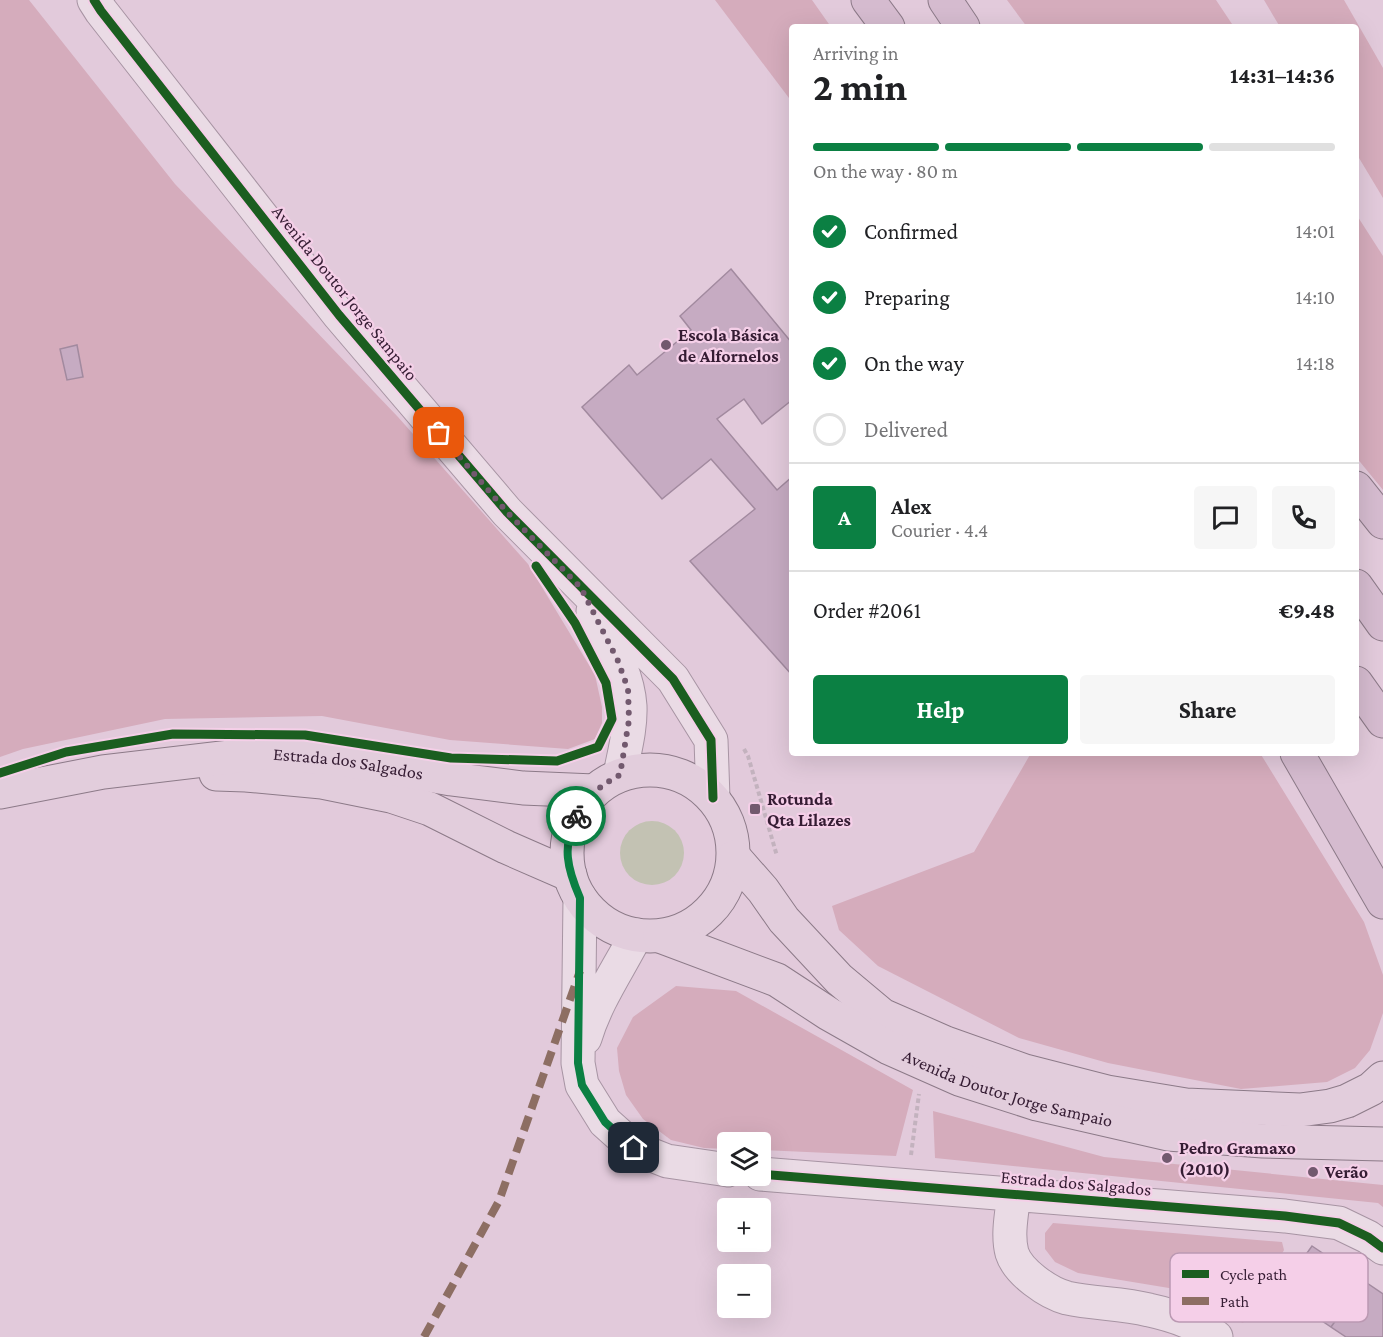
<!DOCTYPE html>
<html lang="en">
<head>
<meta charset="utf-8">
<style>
  :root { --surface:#fff; --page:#f6f6f6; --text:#202124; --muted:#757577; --line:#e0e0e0; --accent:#0b8043 }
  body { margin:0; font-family:"Crimson Pro",serif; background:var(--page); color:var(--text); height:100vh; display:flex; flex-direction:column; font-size:22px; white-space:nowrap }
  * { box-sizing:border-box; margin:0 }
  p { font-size:20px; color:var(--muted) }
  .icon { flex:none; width:33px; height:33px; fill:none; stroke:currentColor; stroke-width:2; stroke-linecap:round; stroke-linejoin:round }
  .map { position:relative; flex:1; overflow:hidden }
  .details { position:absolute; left:789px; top:24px; width:570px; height:732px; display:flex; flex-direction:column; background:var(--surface); border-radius:6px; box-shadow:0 6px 24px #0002 }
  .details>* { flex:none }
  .controls { position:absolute; left:717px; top:1132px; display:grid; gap:12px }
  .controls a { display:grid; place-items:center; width:54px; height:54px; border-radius:6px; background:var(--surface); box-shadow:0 6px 24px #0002; font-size:30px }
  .pin { position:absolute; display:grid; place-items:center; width:51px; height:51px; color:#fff; margin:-26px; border-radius:12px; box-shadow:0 3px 9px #0006 }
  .courier { position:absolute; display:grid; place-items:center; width:60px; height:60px; margin:-30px; border:4px solid #0b8043; border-radius:50%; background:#fff; color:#222; box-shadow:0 2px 8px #0007 }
  .summary em { font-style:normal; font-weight:700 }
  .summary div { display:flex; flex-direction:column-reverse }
  .summary { display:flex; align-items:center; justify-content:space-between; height:102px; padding:0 24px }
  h1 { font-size:39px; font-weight:700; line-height:45px }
  .bar { display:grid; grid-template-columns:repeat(4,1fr); gap:9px 6px; align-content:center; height:72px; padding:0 24px }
  .bar i { height:8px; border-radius:4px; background:var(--line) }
  .bar .active { background:var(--accent) }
  .bar p { grid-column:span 4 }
  .line { display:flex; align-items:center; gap:15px; padding:0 24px; border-top:2px solid var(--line) }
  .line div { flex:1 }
  .round { display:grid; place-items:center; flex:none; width:63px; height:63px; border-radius:6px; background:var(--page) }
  ol { padding:0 24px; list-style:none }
  li { display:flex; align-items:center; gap:18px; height:66px }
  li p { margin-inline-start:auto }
  li .icon { padding:6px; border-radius:50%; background:var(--accent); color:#fff; stroke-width:4 }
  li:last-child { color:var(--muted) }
  li i { width:33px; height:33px; border:3px solid var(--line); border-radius:50% }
  .button { display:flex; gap:12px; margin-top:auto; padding:12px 24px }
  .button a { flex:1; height:69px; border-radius:6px; background:var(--accent); color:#fff; font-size:24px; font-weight:700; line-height:69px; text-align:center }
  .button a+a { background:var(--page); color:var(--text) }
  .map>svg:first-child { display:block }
  .green { fill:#d5acbc }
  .water { fill:#c3c2b3 }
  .building { fill:#c6abc2; stroke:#a28a9f; stroke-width:1.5 }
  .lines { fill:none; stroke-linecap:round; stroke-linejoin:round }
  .minor-casing { stroke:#a794a3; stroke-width:35 }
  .major-casing { stroke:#8c7a88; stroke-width:35 }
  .highway-casing { stroke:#8c7a88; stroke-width:35 }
  .path { stroke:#c3b2be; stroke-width:4; stroke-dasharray:4.5 3; stroke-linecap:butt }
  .minor { stroke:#eadbe5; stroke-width:33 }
  .major { stroke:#e2cddc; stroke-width:33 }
  .highway { stroke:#d5bbcf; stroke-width:33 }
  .quiet { stroke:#8d6e63; stroke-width:8; stroke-dasharray:15 8; stroke-linecap:butt }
  .cycleway-casing { stroke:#f5cfe8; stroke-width:13 }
  .cycleway { stroke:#1b5e20; stroke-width:9 }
  .done { stroke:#72596e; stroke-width:6; stroke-dasharray:0 10.8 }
  .route { stroke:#0b8043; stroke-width:8 }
  .poi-dot { fill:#72596e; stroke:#f5cfe8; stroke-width:2 }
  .labels { text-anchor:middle; stroke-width:4.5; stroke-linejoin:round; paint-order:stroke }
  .street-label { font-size:18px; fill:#351c33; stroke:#f5cfe8 }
  .poi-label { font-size:18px; font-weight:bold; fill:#351c33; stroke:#f5cfe8; text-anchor:start }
  .key { fill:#f5cfe8; stroke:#bb99b2; stroke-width:1.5 }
  .key-label { font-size:16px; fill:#351c33 }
</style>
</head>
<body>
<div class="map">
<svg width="1383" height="1337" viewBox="0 0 1383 1337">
  <rect width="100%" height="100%" fill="#e2cadb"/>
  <path class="green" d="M 0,0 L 29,0 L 175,184 L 398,417 L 528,564 L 595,675 L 602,707 L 602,723 L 595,739 L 568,749 L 450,740 L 322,716 L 165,719 L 23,749 L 0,757 Z
    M 715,0 L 812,0 L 831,27 L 792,27 L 792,102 Z
    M 1007,0 L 1216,0 L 1234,27 L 1027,27 Z
    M 1264,0 L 1344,0 L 1383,68 L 1383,198 L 1356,153 L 1356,27 L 1280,27 Z
    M 1356,214 L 1383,256 L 1383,490 L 1356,457 Z
    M 1031,753 L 1260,753 L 1364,922 L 1383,975 L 1383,1013 L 1370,1050 L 1355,1068 L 1327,1082 L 1241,1089 L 1108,1063 L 1019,1038 L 878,966 L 839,930 L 832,906 L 974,852 Z
    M 676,986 L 736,991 L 913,1090 L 896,1156 L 761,1150 L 760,1143 L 728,1143 L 727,1149 L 704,1148 L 671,1140 L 643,1119 L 626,1095 L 619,1071 L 617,1048 L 633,1017 Z
    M 933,1111 L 1104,1157 L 1383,1185 L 1383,1207 L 1378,1203 L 935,1158 Z
    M 1053,1223 L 1282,1242 L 1284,1250 L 1243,1323 L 1175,1289 L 1078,1273 L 1055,1262 L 1045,1249 L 1045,1233 Z"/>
  <path class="water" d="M620 853a32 32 0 1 1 64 0a32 32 0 1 1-64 0Z"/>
  <path class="building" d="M 731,269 L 792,343 L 792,400 L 762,424 L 744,399 L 717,419 L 777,490 L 792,477 L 792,675 L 690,561 L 755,509 L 711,459 L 662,499 L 582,407 L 629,365 L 637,375 L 691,330 L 680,316 Z
    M 77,345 L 83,377 L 67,380 L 60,349 Z
    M 1312,1246 L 1364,1281 L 1331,1327 L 1279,1292 Z
    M 1364,1281 L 1383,1294 L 1383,1337 L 1346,1337 L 1331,1327 Z"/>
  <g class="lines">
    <g class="minor-casing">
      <path id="minor" d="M 94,0 L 101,11 L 339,315 L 507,512 L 673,679 L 711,740 L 713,798
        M 593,611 C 608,641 628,672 630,706 C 631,729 624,753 620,775
        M 580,898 L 578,1063 L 582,1085 L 605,1122 L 634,1148 L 667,1161 L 728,1170
        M 585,1038 C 596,1001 618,970 636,935
        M 760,1174 L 1285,1216 L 1339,1223 L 1368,1237 L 1383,1248
        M 1014,1194 C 1012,1212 1007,1235 1012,1253 C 1018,1272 1048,1293 1067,1298 C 1094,1304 1122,1303 1149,1310 C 1172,1315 1196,1323 1216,1337"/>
    </g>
    <g class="major-casing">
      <g id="major">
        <circle cx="650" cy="853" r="83"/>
        <path d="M 216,774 L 246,775 L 322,782 L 391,796 L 430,809 L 506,847 L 570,875"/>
        <path id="s1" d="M 0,792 L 103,772 L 264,753 L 340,759 L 451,779 L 523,788 L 594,791"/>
        <path d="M 734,857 L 763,890 L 784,920 L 839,979 L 882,1015 L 946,1043 L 1025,1071 L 1107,1092 L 1186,1105 L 1300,1110 L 1330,1106 L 1347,1101 L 1371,1089 L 1383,1078"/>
        <path id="s2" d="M 660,936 L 777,980 L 829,1014 L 889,1048 L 959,1079 L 1037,1104 L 1168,1134 L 1263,1141 L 1383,1144"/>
      </g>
    </g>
    <g class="highway-casing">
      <path id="highway" d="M 868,0 L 888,27
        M 945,0 L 963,27
        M 1356,488 L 1383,522
        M 1356,586 L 1383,624
        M 1356,683 L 1383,721
        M 1297,753 L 1383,902"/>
    </g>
    <path class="path" d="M 744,749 L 748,756 L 777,856
      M 569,757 L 594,749
      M 911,1155 L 919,1094"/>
    <use href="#minor" class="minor"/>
    <use href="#major" class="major"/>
    <use href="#highway" class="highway"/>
    <path class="quiet" d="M 424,1337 L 499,1201 L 580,971"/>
    <g class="cycleway-casing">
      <path id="cycleway" d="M 94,0 L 101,11 L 339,315 L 507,512 L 673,679 L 711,740 L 713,798
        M 0,773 L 66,752 L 173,734 L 305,735 L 451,758 L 557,761 L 598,747 L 612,719 L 606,683 L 575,623 L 536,566
        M 760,1174 L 1285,1216 L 1339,1223 L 1368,1237 L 1383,1248"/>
    </g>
    <use href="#cycleway" class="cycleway"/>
  </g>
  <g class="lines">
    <path class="done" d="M 439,433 L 507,512 L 581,588 L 618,661 L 628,689 L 629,720 L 620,775 C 602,785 585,796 576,816"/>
    <path class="route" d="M 576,816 C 562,847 567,868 580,898 L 578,1063 L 582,1085 L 605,1122 L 634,1148"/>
  </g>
  <g class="poi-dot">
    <circle cx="666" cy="345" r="6"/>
    <rect x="749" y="803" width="12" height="12" rx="3"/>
    <circle cx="1167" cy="1158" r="6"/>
    <circle cx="1313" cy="1172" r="6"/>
  </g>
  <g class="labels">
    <g class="street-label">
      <text transform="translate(345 293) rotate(51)" y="6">Avenida Doutor Jorge Sampaio</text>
      <text dy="6" stroke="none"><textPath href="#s1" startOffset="352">Estrada dos Salgados</textPath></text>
      <text dy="6" stroke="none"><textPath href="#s2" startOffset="382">Avenida Doutor Jorge Sampaio</textPath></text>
      <text transform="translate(1076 1183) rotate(5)" y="6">Estrada dos Salgados</text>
    </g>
    <g class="poi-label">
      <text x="678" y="341">Escola Básica<tspan x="678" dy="21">de Alfornelos</tspan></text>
      <text x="767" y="805">Rotunda<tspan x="767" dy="21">Qta Lilazes</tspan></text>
      <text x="1179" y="1154">Pedro Gramaxo<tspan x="1179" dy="21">(2010)</tspan></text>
      <text x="1325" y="1178">Verão</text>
    </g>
  </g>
  <rect x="1170" y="1253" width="198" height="69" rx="9" class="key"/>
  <rect x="1182" y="1270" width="27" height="8" fill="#1b5e20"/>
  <rect x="1182" y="1297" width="27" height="8" fill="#8d6e63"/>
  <g class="key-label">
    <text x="1220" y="1280">Cycle path</text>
    <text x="1220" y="1307">Path</text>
  </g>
</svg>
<div class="controls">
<a><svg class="icon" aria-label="layers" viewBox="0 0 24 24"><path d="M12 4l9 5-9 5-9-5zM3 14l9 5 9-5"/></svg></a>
<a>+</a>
<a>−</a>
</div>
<div class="pin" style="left:439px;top:433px;background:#ea580c"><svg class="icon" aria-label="bag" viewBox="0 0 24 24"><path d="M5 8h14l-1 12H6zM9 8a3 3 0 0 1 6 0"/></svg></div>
<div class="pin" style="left:634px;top:1148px;background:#1f2937"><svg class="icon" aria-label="home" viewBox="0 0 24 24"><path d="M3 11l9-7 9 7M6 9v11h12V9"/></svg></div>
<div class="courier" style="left:576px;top:816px"><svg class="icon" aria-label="bike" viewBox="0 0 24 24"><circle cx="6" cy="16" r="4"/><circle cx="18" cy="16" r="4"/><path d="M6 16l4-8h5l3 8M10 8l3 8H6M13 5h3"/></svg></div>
<section class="details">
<div class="summary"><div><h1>2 min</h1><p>Arriving in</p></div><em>14:31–14:36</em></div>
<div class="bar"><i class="active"></i><i class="active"></i><i class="active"></i><i></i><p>On the way · 80 m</p></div>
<ol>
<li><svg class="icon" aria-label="check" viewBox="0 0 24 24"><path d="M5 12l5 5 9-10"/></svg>Confirmed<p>14:01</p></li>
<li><svg class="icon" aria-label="check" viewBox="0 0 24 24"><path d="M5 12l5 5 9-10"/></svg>Preparing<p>14:10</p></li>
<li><svg class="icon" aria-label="check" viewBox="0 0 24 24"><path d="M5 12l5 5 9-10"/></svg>On the way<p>14:18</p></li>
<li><i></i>Delivered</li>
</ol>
<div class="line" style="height:108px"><b class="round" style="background:var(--accent);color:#fff">A</b><div><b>Alex</b><p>Courier · 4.4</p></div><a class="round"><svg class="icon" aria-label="chat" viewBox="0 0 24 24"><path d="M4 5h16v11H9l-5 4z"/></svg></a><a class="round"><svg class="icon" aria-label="phone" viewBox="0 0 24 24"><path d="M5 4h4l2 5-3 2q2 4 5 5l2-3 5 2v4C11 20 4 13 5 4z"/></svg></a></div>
<div class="line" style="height:78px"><div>Order #2061</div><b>€9.48</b></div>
<div class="button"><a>Help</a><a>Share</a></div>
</section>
</div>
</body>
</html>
